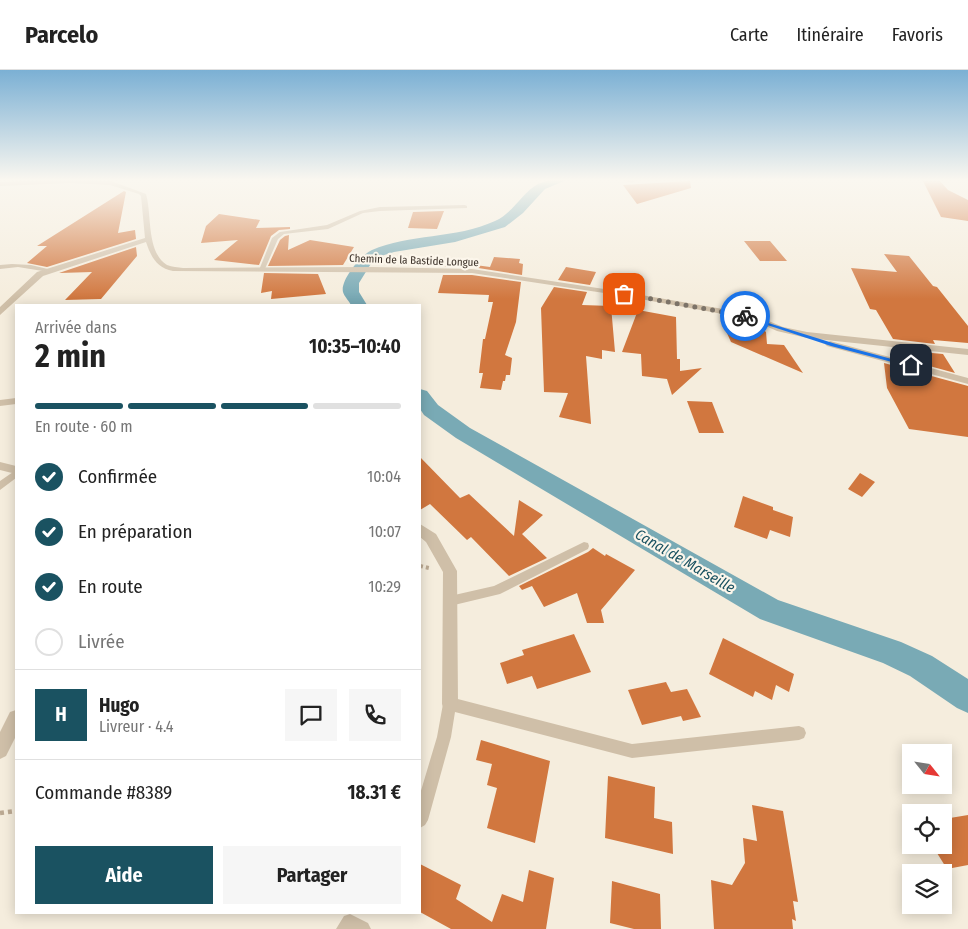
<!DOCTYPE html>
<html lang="fr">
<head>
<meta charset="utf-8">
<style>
  :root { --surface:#fff; --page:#f6f6f6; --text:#222; --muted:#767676; --line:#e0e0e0; --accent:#1a5261 }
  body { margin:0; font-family:"Fira Sans Condensed",sans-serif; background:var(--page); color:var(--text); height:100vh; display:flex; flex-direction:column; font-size:19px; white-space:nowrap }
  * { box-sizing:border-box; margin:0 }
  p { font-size:16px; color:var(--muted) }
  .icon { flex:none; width:28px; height:28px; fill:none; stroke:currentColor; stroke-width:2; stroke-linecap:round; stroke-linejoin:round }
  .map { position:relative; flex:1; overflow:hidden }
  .details { position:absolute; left:15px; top:234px; width:406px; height:610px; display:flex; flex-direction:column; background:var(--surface); border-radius:0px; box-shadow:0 2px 12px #0003 }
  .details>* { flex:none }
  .needle { width:32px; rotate:120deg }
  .tools { position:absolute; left:902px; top:674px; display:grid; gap:10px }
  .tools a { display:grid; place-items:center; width:50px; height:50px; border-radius:0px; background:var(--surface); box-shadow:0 2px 12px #0003; font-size:25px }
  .pin { position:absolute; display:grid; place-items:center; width:42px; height:42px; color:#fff; margin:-21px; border-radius:10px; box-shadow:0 2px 8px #0006 }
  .courier { position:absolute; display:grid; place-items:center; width:50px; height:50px; margin:-25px; border:4px solid #1a73e8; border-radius:50%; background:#fff; color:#222; box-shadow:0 1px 6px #0007 }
  .headline em { font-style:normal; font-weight:700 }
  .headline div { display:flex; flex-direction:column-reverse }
  .headline { display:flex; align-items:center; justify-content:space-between; height:85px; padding:0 20px }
  h1 { font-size:32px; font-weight:700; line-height:38px }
  .bar { display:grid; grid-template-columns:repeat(4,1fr); gap:8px 5px; align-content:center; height:60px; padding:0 20px }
  .bar i { height:6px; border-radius:4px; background:var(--line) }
  .bar .on { background:var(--accent) }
  .bar p { grid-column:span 4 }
  .line { display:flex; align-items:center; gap:12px; padding:0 20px; border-top:1px solid var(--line) }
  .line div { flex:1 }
  .round { display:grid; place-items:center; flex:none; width:52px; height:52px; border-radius:0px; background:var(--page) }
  ol { padding:0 20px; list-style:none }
  li { display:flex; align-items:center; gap:15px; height:55px }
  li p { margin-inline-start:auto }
  li .icon { padding:5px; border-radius:50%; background:var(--accent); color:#fff; stroke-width:4 }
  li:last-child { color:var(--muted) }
  li i { width:28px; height:28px; border:2px solid var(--line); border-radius:50% }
  .cta { display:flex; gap:10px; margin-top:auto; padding:10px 20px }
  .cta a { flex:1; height:58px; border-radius:0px; background:var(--accent); color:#fff; font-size:20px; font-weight:700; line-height:58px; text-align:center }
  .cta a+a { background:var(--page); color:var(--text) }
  header { display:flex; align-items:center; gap:30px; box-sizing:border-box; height:70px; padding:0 25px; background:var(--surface); border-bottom:1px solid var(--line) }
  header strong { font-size:24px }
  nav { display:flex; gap:28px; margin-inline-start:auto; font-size:18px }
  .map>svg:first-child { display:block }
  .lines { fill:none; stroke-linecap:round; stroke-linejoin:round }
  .canal { fill:#79aab5; fill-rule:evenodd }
  .building { fill:#d1773f }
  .path-far1 { stroke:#bba992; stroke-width:4; stroke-dasharray:3 3; stroke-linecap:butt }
  .path { stroke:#bba992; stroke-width:4.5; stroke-dasharray:4 4; stroke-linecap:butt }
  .lane { fill:#cfbfa8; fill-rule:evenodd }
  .street { fill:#cfbfa8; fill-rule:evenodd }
  .route { fill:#1a73e8 }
  .done { stroke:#7c7368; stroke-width:5; stroke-dasharray:0 9 }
  .labels { text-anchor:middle; stroke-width:4.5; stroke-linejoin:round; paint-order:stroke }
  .far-street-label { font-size:11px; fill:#3b3129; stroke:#fcf6eb }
  .water-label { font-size:15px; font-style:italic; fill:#1a5261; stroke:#fcf6eb }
</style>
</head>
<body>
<header>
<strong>Parcelo</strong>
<nav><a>Carte</a><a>Itinéraire</a><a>Favoris</a></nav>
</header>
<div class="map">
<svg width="968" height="859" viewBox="0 0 968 859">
  <rect width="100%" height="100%" fill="#f5eddd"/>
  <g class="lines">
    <path class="canal" d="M 552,109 L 569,109 L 545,119 L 523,143 L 505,157 L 455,172 L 394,182 L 381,186 L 372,192 L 359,213 L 359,222 L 367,235 L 351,235 C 349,231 344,226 343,222 C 340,210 362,184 372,180 C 408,164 456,169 495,151 C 513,143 522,123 538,114 C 542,112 548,111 552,109 Z
      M 420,319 L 427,321 L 438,335 L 470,358 L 778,530 L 901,572 L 932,586 L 968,609 L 968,643 L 957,638 L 910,606 L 883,593 L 760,549 L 456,368 L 424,345 L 420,339 Z"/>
  </g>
  <path class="building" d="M 922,109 L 938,109 L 948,120 L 968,130 L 968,151 L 941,147 Z
    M 690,111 L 691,118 L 637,134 L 623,115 Z
    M 124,121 L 126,122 L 118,163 L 135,160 L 136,169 L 47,197 L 27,193 L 47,176 L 37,176 Z
    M 444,141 L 437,159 L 408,158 L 413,142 Z
    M 219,144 L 260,150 L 256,158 L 290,157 L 290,159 L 279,160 L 271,166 L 259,195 L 214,190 L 238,170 L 201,173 L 206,156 Z
    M 289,165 L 288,180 L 310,170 L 354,177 L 343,195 L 268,196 L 280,170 L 285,166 Z
    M 744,171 L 770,171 L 787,191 L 760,191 Z
    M 136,177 L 137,186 L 101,229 L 65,230 L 92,202 L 59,203 Z
    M 884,184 L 909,186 L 933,216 L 937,217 L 968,256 L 968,273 L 933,270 L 935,274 L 893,269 L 876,240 L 870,239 L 851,198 L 897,202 Z
    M 494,187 L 520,189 L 519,193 L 523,194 L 522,205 L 472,197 L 445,197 L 446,191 L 490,197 Z
    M 566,197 L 596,202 L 590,215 L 558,210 Z
    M 264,203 L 318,204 L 326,224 L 271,229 L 272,221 L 261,223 Z
    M 443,205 L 472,205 L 521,212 L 516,252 L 505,285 L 512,288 L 510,305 L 506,305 L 505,311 L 503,311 L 501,320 L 480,318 L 483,303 L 479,303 L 483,269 L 485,269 L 493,232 L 488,232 L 489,225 L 438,223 Z
    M 554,217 L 587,222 L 582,235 L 611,236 L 615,282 L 602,280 L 602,289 L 586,286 L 591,354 L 559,347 L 568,323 L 544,322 L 541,238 Z
    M 638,240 L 676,247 L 677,289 L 680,289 L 680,301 L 702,298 L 672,325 L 667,309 L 642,306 L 641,284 L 622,282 Z
    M 722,252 L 757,254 L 766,262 L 767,274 L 784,275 L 803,303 L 731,272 Z
    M 899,280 L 943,284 L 955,303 L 904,289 Z
    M 884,293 L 968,316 L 968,367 L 909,359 L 887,318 Z
    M 687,331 L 712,332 L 724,363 L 699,363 Z
    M 420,387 L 460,428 L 469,424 L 514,466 L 519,430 L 543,445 L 522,464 L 547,488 L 509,506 L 471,467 L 467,470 L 430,434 L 420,440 Z
    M 860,403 L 875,412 L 862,427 L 848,419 Z
    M 743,426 L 773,437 L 773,440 L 793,447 L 790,467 L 770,460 L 767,469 L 734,457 Z
    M 593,478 L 605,486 L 606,484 L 635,500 L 601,540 L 604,553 L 587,553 L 577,523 L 544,537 L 532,516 L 522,520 L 519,516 L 588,482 Z
    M 574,564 L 591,602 L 537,619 L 532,606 L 507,614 L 500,593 L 524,585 L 522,580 Z
    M 723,568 L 794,604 L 789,622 L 776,615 L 772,630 L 755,621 L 753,627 L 709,604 Z
    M 666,612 L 671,622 L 687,619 L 701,647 L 683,651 L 681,646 L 642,655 L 628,620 Z
    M 481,670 L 550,691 L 535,773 L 487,758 L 497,718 L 487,715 L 492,694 L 476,690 Z
    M 608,706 L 655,717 L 654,748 L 672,752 L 673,784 L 605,768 Z
    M 752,735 L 783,741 L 798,832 L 793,831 L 796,851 L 792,849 L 793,859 L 714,859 L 711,810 L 732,815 L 745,793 L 743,768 L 757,771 Z
    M 968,745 L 968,795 L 947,799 L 932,775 L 944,775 L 944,749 Z
    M 420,794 L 461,815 L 456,829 L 492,852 L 502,824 L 523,832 L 529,800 L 554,808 L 546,859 L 451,859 L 420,842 Z
    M 612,811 L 660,824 L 661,859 L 634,859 L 610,853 Z"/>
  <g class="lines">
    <path class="path-far1" d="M 420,496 L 429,498"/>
    <path class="path" d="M 0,743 L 16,741"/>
    <path class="lane" d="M 618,109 L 631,110 L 640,109 L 632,113 Z
      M 465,135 L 467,136 L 467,138 L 380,141 L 363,143 L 328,159 L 284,164 L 278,169 L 264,201 L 259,200 L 272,168 L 280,162 L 327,155 L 360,141 L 380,137 Z
      M 12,194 L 31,195 L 52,200 L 49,202 L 18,197 L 0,199 L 0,195 Z
      M 16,328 L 16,334 L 0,336 L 0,330 Z
      M 16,400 L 16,408 L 0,420 L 0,411 Z
      M 584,472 L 588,473 L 589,476 L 588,479 L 500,524 L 450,536 L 446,535 L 444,531 L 446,527 L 450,526 L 494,516 Z
      M 450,627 L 632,674 L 799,656 L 804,658 L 806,663 L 804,668 L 799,670 L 632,688 L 455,642 L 451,667 L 428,750 L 425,755 L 420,758 L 420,724 L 437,667 L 443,634 L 445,629 Z
      M 350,844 L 368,853 L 371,859 L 336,859 L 344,846 Z"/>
    <path class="street" d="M 70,109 L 111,111 L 146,124 C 152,144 146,182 167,195 C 172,197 178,197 183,198 L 372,197 L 472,199 L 624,222 L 752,244 L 783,257 L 807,262 L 968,279 L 968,285 L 807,268 L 777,261 L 750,249 L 624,226 L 472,203 L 173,201 C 157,198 151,187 146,172 L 43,206 L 0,245 L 0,237 L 37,202 L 145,168 L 141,126 L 139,124 L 110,115 L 70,113 L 0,116 L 0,112 Z
      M 830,271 L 968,308 L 968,314 L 827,276 L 825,274 Z
      M 0,392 L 16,396 L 16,404 L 0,400 Z
      M 420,454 L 436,464 L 457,501 L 458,634 L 456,640 L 450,642 L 444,640 L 442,634 L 443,502 L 426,472 L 420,467 Z
      M 16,640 L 16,666 L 6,686 L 0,689 L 0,662 L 10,642 Z"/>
  </g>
  <linearGradient id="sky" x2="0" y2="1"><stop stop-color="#7bb0d4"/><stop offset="0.48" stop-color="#faf7f0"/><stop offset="1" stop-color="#faf7f0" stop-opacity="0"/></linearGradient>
  <rect width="968" height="229" fill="url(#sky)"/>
  <path class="route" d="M 743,245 L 836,274 L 914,295 L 911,297 L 831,276 L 743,247 Z"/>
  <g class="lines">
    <path class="done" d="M 624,224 L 745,246"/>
  </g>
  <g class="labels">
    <g class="far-street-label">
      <text transform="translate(414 190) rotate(2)" y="4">Chemin de la Bastide Longue</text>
    </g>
    <g class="water-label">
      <text transform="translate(685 491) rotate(30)" y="5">Canal de Marseille</text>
    </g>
  </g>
</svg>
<div class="tools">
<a><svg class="needle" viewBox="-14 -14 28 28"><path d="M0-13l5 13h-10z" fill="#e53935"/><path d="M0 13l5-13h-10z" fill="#767676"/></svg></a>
<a><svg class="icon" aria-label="locate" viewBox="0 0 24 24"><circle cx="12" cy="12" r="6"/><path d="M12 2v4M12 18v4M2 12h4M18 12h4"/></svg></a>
<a><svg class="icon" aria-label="layers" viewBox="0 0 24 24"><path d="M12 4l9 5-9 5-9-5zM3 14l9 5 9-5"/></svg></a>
</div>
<div class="pin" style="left:624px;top:224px;background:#ea580c"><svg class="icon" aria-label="bag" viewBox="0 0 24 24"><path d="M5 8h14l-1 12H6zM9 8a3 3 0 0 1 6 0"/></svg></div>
<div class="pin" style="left:911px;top:295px;background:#1f2937"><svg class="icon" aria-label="home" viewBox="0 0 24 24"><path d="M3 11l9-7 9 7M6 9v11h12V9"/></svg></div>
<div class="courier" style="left:745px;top:246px"><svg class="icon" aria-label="bike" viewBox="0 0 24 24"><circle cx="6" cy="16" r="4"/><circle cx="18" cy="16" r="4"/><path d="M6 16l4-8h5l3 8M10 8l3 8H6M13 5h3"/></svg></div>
<section class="details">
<div class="headline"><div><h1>2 min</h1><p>Arrivée dans</p></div><em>10:35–10:40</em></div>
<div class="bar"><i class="on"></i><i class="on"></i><i class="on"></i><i></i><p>En route · 60 m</p></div>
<ol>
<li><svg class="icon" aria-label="check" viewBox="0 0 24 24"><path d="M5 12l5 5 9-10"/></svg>Confirmée<p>10:04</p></li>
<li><svg class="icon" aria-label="check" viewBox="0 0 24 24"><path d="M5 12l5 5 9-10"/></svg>En préparation<p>10:07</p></li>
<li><svg class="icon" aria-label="check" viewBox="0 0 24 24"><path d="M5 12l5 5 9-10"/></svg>En route<p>10:29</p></li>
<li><i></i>Livrée</li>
</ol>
<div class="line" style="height:90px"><b class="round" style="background:var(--accent);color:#fff">H</b><div><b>Hugo</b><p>Livreur · 4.4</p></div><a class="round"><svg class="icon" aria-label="chat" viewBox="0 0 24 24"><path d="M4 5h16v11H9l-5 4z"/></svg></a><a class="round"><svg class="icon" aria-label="phone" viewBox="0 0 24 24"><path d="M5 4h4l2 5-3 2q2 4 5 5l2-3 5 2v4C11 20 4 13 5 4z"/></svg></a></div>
<div class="line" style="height:65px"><div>Commande #8389</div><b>18.31 €</b></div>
<div class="cta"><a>Aide</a><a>Partager</a></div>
</section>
</div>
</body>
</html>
